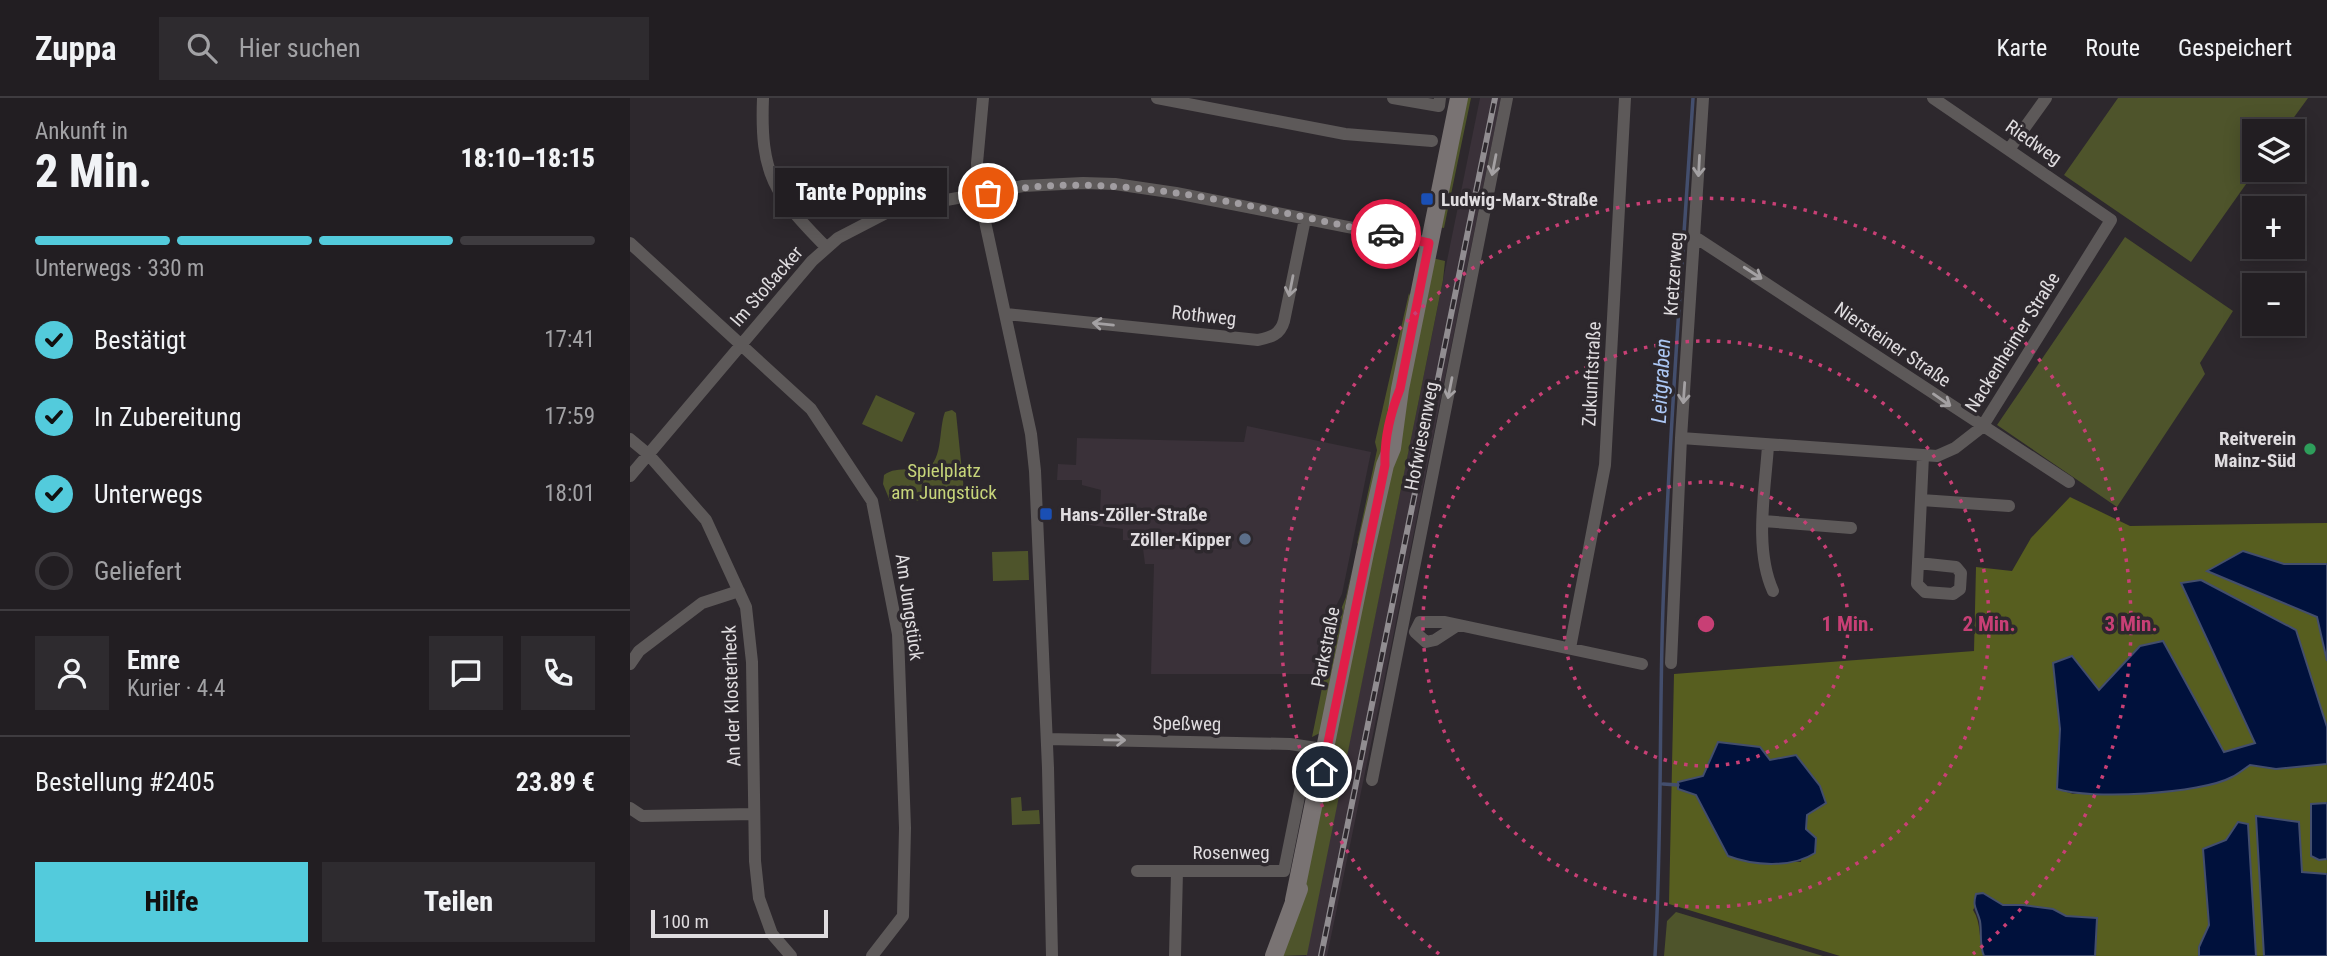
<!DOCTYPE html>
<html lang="de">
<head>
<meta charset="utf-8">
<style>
  :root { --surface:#221e22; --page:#2e2b2f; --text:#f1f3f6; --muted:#a2a2a5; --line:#3f3c40; --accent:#53cbdc }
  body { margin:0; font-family:"Roboto Condensed",sans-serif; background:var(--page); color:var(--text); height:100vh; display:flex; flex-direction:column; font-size:26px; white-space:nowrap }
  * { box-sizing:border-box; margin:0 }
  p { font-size:23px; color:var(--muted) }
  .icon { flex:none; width:38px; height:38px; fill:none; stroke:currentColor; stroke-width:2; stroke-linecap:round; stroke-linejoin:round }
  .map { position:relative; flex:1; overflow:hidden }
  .drawer { display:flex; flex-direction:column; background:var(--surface); width:630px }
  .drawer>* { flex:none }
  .fabs { position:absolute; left:1612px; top:21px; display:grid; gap:14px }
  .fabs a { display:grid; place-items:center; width:63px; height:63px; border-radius:0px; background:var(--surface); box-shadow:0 4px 18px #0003,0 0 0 2px var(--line); font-size:35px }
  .scale { position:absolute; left:21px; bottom:18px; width:177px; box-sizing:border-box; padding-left:7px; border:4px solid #dfdcdf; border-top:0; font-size:19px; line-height:24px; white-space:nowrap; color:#dfdcdf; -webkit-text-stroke:5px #2d282d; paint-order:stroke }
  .pin { position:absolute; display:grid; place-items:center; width:60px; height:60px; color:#fff; margin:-30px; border:4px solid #fff; border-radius:50%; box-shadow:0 2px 7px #0007 }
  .courier { position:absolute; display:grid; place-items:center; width:70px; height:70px; margin:-35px; border:5px solid #e11d48; border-radius:50%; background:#fff; color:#222; box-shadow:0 2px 9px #0007 }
  .bubble { position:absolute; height:49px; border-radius:0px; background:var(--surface); box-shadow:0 4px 18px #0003,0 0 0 2px var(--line); font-size:23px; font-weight:800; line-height:49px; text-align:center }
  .summary em { font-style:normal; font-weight:800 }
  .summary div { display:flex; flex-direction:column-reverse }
  .summary { display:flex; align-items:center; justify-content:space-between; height:119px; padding:0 35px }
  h1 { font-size:46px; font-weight:800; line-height:52px }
  .bar { display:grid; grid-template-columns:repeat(4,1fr); gap:10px 7px; align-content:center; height:84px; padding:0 35px }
  .bar i { height:9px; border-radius:5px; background:var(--line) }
  .bar .active { background:var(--accent) }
  .bar p { grid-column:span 4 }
  .line { display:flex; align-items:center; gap:18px; padding:0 35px; border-top:2px solid var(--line) }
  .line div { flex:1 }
  .round { display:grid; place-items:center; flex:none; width:74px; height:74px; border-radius:0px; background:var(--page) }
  ol { padding:0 35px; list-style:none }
  li { display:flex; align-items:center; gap:21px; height:77px }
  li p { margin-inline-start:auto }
  li .icon { padding:7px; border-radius:50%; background:var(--accent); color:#111; stroke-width:4 }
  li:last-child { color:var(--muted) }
  li i { width:38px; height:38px; border:4px solid var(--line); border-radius:50% }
  .button { display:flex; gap:14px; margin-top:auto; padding:14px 35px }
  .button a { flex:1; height:80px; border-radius:0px; background:var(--accent); color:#111; font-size:28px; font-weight:800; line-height:80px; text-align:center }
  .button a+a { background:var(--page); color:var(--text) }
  header { display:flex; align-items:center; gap:42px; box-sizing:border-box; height:98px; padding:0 35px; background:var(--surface); border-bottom:2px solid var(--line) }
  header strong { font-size:33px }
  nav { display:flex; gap:38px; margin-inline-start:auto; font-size:24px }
  .search { width:490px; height:63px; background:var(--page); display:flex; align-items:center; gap:18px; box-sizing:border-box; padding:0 24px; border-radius:0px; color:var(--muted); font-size:26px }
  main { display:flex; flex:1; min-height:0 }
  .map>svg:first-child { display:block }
  .built { fill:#3a3139 }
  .green { fill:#4e542b }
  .forest { fill:#575e1f; fill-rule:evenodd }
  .water { fill:#00113c; stroke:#434e6d; stroke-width:2 }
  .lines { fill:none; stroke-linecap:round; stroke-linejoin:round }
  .stream { stroke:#434e6d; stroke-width:3.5 }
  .minor { stroke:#5d5959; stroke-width:12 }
  .secondary { stroke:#797373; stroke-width:18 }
  .rail-casing { stroke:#918d91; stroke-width:6 }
  .rail { stroke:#2d282d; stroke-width:3.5; stroke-dasharray:10; stroke-linecap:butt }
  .oneway { stroke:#a4a1a3 }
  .done { stroke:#a19da1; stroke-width:7; stroke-dasharray:0 12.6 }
  .route { stroke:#e11d48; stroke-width:9 }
  .ring { fill:none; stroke:#c83f75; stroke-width:3.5; stroke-dasharray:3.5 7 }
  .transit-dot { fill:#1a4fb4; stroke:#2d282d; stroke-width:2.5 }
  .leisure-dot { fill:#2e9e5b; stroke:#2d282d; stroke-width:2.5 }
  .service-dot { fill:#5c6f8a; stroke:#2d282d; stroke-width:2.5 }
  .labels { text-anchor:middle; stroke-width:7; stroke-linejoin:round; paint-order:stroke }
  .street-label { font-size:19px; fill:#dfdcdf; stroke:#2d282d }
  .poi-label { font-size:19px; font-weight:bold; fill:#dfdcdf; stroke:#2d282d; text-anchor:start }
  .park-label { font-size:19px; fill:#c7d57a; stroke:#2d282d }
  .water-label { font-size:21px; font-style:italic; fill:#acc7f4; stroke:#2d282d }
  .centre { fill:#c83f75; stroke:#2d282d; stroke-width:3.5 }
  .ring-label { font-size:21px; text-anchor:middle; font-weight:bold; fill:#c83f75; stroke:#2d282d; stroke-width:7; stroke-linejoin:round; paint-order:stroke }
</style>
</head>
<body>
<header>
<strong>Zuppa</strong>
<div class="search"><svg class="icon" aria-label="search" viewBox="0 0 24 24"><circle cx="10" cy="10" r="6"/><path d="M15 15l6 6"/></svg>Hier suchen</div>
<nav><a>Karte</a><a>Route</a><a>Gespeichert</a></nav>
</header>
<main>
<section class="drawer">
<div class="summary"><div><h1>2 Min.</h1><p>Ankunft in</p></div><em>18:10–18:15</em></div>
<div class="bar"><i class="active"></i><i class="active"></i><i class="active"></i><i></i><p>Unterwegs · 330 m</p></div>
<ol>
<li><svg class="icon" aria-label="check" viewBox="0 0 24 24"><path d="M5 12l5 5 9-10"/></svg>Bestätigt<p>17:41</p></li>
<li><svg class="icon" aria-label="check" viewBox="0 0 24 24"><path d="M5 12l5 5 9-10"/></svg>In Zubereitung<p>17:59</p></li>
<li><svg class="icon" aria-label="check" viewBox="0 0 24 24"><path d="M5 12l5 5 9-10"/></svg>Unterwegs<p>18:01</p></li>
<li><i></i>Geliefert</li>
</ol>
<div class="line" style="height:126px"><a class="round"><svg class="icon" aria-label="person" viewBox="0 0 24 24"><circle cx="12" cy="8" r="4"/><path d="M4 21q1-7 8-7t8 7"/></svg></a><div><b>Emre</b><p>Kurier · 4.4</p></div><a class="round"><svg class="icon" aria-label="chat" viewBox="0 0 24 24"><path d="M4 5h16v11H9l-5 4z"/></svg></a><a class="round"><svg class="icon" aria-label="phone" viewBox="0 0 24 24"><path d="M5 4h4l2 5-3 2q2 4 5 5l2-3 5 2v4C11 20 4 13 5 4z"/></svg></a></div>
<div class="line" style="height:91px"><div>Bestellung #2405</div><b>23.89 €</b></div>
<div class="button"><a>Hilfe</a><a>Teilen</a></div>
</section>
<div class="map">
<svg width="1697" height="858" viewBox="0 0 1697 858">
  <rect width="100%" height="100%" fill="#2d282d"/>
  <path class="built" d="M 850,0 L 871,0 L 759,559 L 697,858 L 676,858 Z
    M 617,328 L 741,354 L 712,496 L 700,520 L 689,576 L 521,576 L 524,466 L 515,466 L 512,443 L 493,442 L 493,431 L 442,425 L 443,414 L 470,414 L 471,392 L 452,387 L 452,382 L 427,382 L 428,366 L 446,367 L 447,340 L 614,344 Z"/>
  <path class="green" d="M 836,0 L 841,0 L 814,130 L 809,129 Z
    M 1488,0 L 1678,0 L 1654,33 L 1624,33 L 1624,72 L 1626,72 L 1561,164 L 1434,77 Z
    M 1495,139 L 1603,213 L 1570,265 L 1575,276 L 1487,409 L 1367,327 Z
    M 802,160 L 815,163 L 813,182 L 677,857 L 651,858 Z
    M 779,195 L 782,203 L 733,441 L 727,446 L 747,352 L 745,344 Z
    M 246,297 L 285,315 L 272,344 L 232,326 Z
    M 322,312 L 326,315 L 335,402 L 260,403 L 253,386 L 254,377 C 264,369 279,372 292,371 C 314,369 308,331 315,314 Z
    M 398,453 L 399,482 L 363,483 L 362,454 Z
    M 723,467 L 690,635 L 682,639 L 705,526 L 716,499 Z
    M 391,699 L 392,713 L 409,712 L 410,726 L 382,727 L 381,700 Z
    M 1046,814 L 1193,858 L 1034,858 L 1037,823 Z"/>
  <path class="forest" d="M 1440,399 L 1500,428 L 1697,425 L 1697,466 L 1654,466 L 1613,453 L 1687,519 L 1697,563 L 1697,629 L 1666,532 L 1571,482 L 1551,485 L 1625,645 L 1594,654 L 1533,543 L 1510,548 L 1468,592 L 1442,558 L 1423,565 L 1430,631 L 1428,691 L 1443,696 L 1601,680 L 1620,666 L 1646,671 L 1697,666 L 1697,705 L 1681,706 L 1681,758 L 1689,762 L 1697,761 L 1697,776 L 1672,775 L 1669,724 L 1626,718 L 1634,858 L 1626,858 L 1618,726 L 1577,780 L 1579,827 L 1569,849 L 1569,858 L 1465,858 L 1467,820 L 1436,818 L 1423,811 L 1393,807 L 1373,807 L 1353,795 L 1343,812 C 1352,826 1348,842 1354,858 L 1210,858 L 1039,806 L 1044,576 L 1344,553 L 1346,469 L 1382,473 L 1401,440 ZM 1166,657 L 1196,705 L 1177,717 L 1171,764 L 1147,763 L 1076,715 L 1066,697 L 1048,691 L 1048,684 Z"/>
  <path class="water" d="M 1613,453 L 1654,466 L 1697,466 L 1697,563 L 1687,519 L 1577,473 Z
    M 1571,482 L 1666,532 L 1697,629 L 1697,666 L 1646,671 L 1620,667 C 1614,671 1608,676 1602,679 C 1571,696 1460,702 1427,691 L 1430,631 L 1423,565 L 1442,558 L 1469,592 L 1510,548 L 1533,543 L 1594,654 L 1625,645 L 1551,485 Z
    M 1088,644 L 1130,649 L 1140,662 L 1166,657 L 1190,688 L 1196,705 L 1177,717 L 1176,731 L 1186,740 L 1185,755 C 1162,770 1124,768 1098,758 L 1066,697 L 1048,691 L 1048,684 L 1073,678 Z
    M 1697,705 L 1697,761 L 1689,762 L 1681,758 L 1681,706 Z
    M 1626,718 L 1669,724 L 1672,774 L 1697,776 L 1697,858 L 1634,858 Z
    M 1608,724 L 1618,726 L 1626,858 L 1569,858 L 1569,849 L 1579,827 L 1573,751 L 1596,742 Z
    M 1353,795 L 1373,807 L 1393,807 L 1423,811 L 1436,818 L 1467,820 L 1465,858 L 1354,858 C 1349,846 1352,836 1350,823 C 1347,811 1342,809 1346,796 Z"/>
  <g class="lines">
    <path class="stream" d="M 1033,686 L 1048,687
      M 1025,858 C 1032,741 1029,625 1033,508 C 1039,339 1052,169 1063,0"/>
    <path class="minor" d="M 133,0 C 130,77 144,96 196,149
      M 353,0 L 347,65 L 349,96 L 401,336 L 405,373 L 418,670 L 422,858
      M 527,0 L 715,36 L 802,43
      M 763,0 L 809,8 L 810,0
      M 1380,50 L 1416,0
      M 1065,139 L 1439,384
      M 0,145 L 181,311 L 242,403 L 268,536 L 275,730 L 273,818 L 242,858
      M 376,216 L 628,242 C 641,239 650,237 654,223 L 675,121
      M 1051,340 L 1307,358 L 1325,350 L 1352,329 L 1481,122 L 1303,0
      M 0,341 L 18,356 L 76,422 L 116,509 L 122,564 L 125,763 L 129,800 L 142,836 L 161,858
      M 1138,348 C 1135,393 1124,451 1143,493
      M 0,378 L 182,163 L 208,140 L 262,112 L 393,88 L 453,85 L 485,86 L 546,95 L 799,145
      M 1291,402 L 1379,408
      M 1133,423 L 1221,430
      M 1288,465 L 1326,469 L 1331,475 L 1330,491 L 1323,496 L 1295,494 L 1287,486 L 1293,358
      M 828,527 L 805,542 L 796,544 L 785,534 L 790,524 L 815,524 L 1012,566
      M 940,550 L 975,367 L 995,0
      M 1041,565 L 1051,340 L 1073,0
      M 0,566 L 9,553 L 72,505 L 109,493
      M 417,641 L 660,646 L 686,650
      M 742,682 L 877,0
      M 0,710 L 12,718 L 124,716
      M 507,773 L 547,773
      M 545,858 L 547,773 L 654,773 L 679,649"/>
    <path class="secondary" d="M 664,802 L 735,455 L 755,367 L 762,350 L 770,291 L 829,0
      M 644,858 L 669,791"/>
    <g class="rail-casing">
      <path id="rail" d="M 691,858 L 865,0"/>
    </g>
    <use href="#rail" class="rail"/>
  </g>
  <defs><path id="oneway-shaft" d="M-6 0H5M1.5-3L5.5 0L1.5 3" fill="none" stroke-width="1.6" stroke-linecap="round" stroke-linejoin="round" transform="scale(1.75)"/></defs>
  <g class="oneway">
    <use href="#oneway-shaft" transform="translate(864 67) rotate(101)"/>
    <use href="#oneway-shaft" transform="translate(1069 68) rotate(93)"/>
    <use href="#oneway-shaft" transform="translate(1123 175) rotate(33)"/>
    <use href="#oneway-shaft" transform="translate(661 188) rotate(101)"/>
    <use href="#oneway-shaft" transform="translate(473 226) rotate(-174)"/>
    <use href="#oneway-shaft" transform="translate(820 290) rotate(101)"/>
    <use href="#oneway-shaft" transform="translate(1054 295) rotate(94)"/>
    <use href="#oneway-shaft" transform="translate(1312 302) rotate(35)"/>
    <use href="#oneway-shaft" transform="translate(485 642) rotate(1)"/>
  </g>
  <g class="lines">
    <path class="done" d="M 358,95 C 492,70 625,111 756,136"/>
    <path class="route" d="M 692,674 L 755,367 C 754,340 760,316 770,291 L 799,145 L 756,136"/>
  </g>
  <g class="ring">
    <circle cx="1076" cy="526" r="142"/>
    <circle cx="1076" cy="526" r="283"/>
    <path d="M809 856A425 425 0 1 1 1343 856"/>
  </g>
  <g class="transit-dot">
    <rect x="790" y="94" width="14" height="14" rx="3.5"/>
    <rect x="409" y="409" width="14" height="14" rx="3.5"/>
  </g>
  <circle class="leisure-dot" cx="1680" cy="351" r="7"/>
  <circle class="service-dot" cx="615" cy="441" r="7"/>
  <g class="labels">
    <g class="street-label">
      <text transform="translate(1404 44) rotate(35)" y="7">Riedweg</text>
      <text transform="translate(1043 176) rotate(-86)" y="7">Kretzerweg</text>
      <text transform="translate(136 188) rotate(-49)" y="7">Im Stoßacker</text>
      <text transform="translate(574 217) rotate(6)" y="7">Rothweg</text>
      <text transform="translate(1382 244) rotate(-58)" y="7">Nackenheimer Straße</text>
      <text transform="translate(1263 246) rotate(34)" y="7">Niersteiner Straße</text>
      <text transform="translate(961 276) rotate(-87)" y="7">Zukunftstraße</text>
      <text transform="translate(791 338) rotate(-79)" y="7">Hofwiesenweg</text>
      <text transform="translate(280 509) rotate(82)" y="7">Am Jungstück</text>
      <text transform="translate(695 549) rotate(-79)" y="7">Parkstraße</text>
      <text transform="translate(101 598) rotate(-92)" y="7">An der Klosterheck</text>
      <text transform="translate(557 625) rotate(1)" y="7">Speßweg</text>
      <text x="601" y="761">Rosenweg</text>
    </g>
    <g class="poi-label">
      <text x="811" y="108">Ludwig-Marx-Straße</text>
      <text x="1666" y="347" text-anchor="end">Reitverein<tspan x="1666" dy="22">Mainz-Süd</tspan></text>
      <text x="430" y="423">Hans-Zöller-Straße</text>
      <text x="601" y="448" text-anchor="end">Zöller-Kipper</text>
    </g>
    <g class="park-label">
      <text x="314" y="379">Spielplatz<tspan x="314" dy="22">am Jungstück</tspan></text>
    </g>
    <g class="water-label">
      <text transform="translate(1031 283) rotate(-87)" y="7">Leitgraben</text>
    </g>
  </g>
  <circle cx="1076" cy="526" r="10" class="centre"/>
  <g class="ring-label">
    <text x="1218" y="533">1 Min.</text>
    <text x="1359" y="533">2 Min.</text>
    <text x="1501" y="533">3 Min.</text>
  </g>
</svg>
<div class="fabs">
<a><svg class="icon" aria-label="layers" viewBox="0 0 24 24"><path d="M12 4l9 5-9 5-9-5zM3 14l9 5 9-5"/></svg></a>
<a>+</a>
<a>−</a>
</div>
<div class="scale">100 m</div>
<div class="pin" style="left:358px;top:95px;background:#ea580c"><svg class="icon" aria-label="bag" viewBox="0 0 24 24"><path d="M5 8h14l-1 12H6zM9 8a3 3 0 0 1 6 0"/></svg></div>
<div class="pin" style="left:692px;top:674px;background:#1f2937"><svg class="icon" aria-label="home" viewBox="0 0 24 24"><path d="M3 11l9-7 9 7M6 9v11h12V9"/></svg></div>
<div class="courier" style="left:756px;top:136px"><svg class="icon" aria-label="car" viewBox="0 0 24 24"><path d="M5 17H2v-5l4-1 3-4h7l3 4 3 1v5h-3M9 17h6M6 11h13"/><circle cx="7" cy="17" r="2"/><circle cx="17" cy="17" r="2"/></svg></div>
<div class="bubble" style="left:145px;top:70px;width:172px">Tante Poppins</div>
</div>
</main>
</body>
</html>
